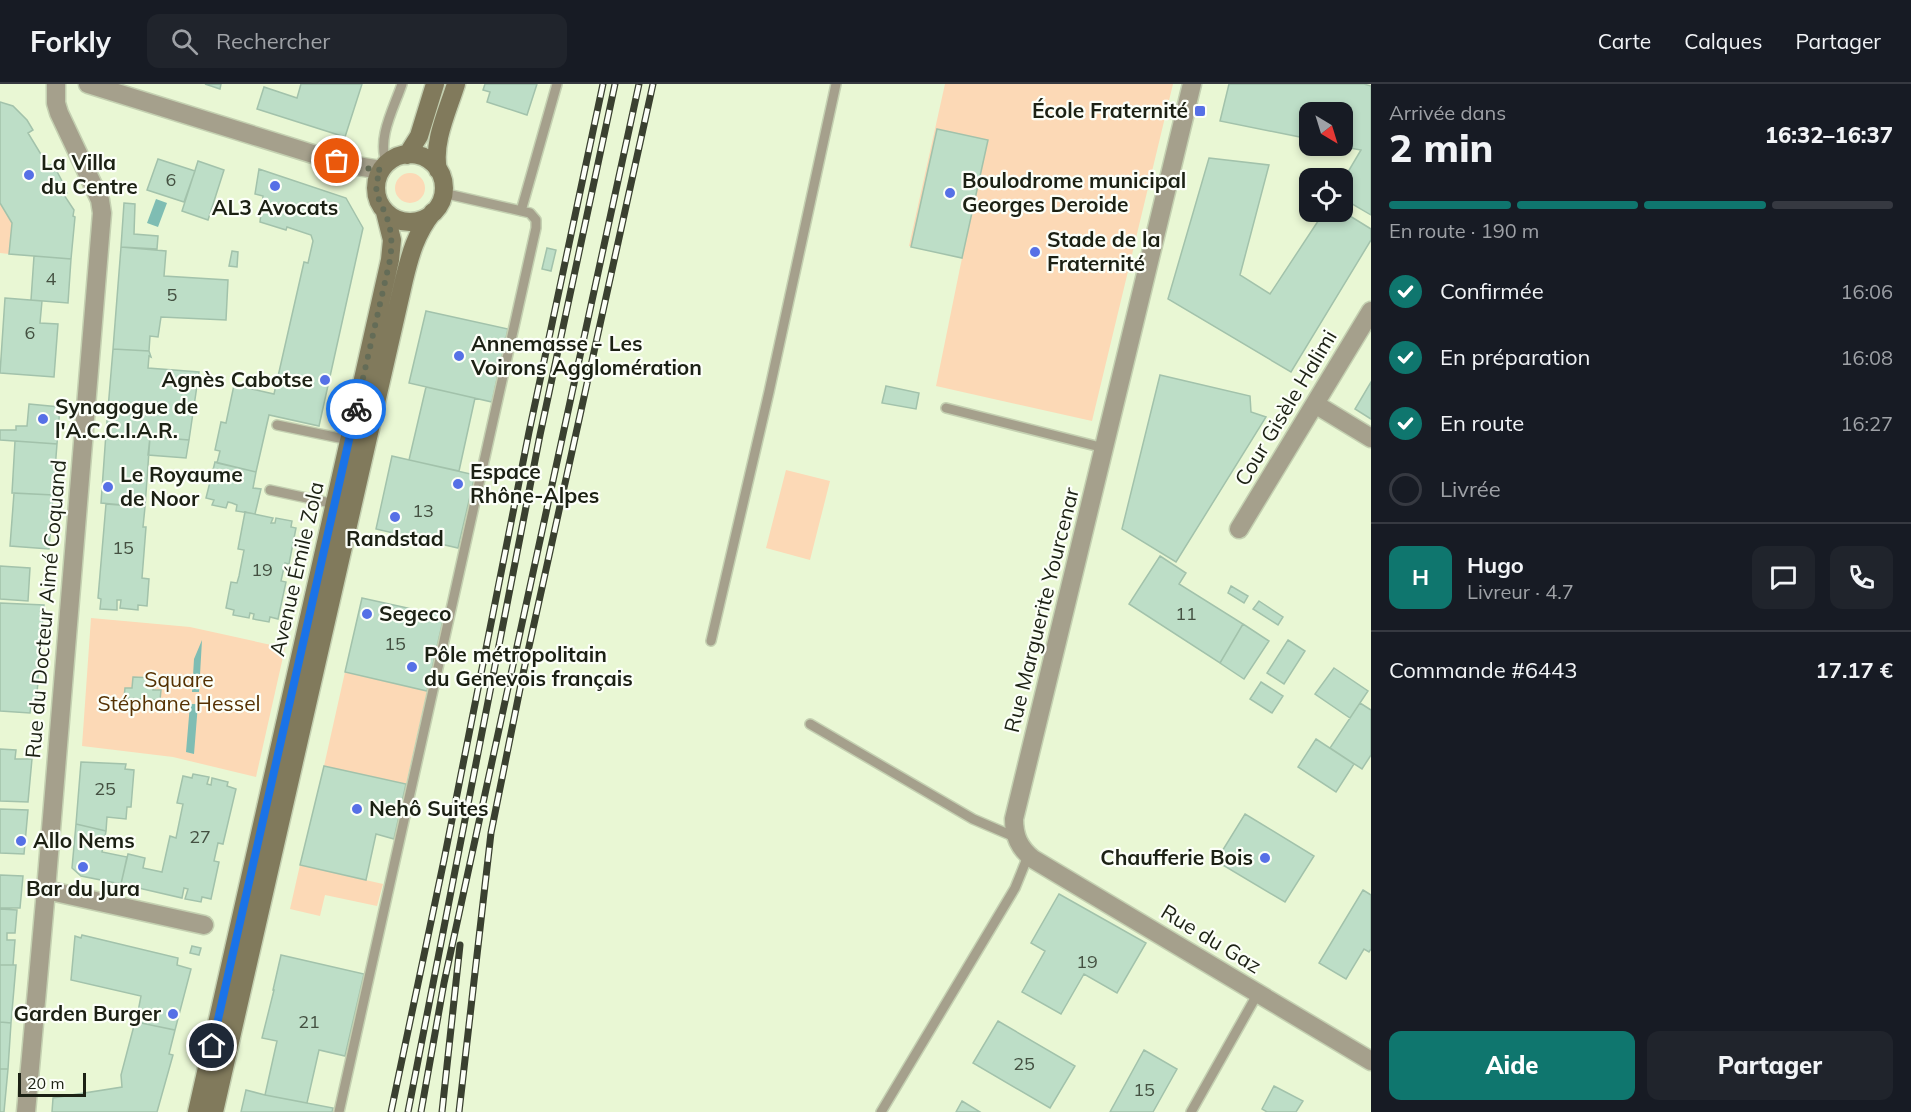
<!DOCTYPE html>
<html lang="fr">
<head>
<meta charset="utf-8">
<style>
  :root { --surface:#171b24; --page:#20242c; --text:#f1f3f6; --muted:#9ea1a6; --line:#363941; --accent:#0f766e }
  body { margin:0; font-family:Mulish,sans-serif; background:var(--page); color:var(--text); height:100vh; display:flex; flex-direction:column; font-size:22px; white-space:nowrap }
  * { box-sizing:border-box; margin:0 }
  p { font-size:20px; color:var(--muted) }
  .icon { flex:none; width:33px; height:33px; fill:none; stroke:currentColor; stroke-width:2; stroke-linecap:round; stroke-linejoin:round }
  .map { position:relative; flex:1; overflow:hidden }
  .details { display:flex; flex-direction:column; background:var(--surface); width:540px }
  .details>* { flex:none }
  .needle { width:39px; rotate:142deg }
  .buttons { position:absolute; left:1299px; top:18px; display:grid; gap:12px }
  .buttons a { display:grid; place-items:center; width:54px; height:54px; border-radius:12px; background:var(--surface); box-shadow:0 3px 9px #0003; font-size:30px }
  .scale { position:absolute; left:18px; bottom:15px; width:68px; box-sizing:border-box; padding-left:6px; border:3px solid #1c2114; border-top:0; font-size:16px; line-height:21px; white-space:nowrap; color:#1c2114; -webkit-text-stroke:4px #fcfff8; paint-order:stroke }
  .pin { position:absolute; display:grid; place-items:center; width:51px; height:51px; color:#fff; margin:-26px; border:3px solid #fff; border-radius:50%; box-shadow:0 2px 6px #0007 }
  .courier { position:absolute; display:grid; place-items:center; width:60px; height:60px; margin:-30px; border:4px solid #1a73e8; border-radius:50%; background:#fff; color:#222; box-shadow:0 2px 8px #0007 }
  .summary em { font-style:normal; font-weight:800 }
  .summary div { display:flex; flex-direction:column-reverse }
  .summary { display:flex; align-items:center; justify-content:space-between; height:102px; padding:0 18px }
  h1 { font-size:39px; font-weight:800; line-height:45px }
  .bar { display:grid; grid-template-columns:repeat(4,1fr); gap:9px 6px; align-content:center; height:72px; padding:0 18px }
  .bar i { height:8px; border-radius:4px; background:var(--line) }
  .bar .active { background:var(--accent) }
  .bar p { grid-column:span 4 }
  .line { display:flex; align-items:center; gap:15px; padding:0 18px; border-top:2px solid var(--line) }
  .line div { flex:1 }
  .round { display:grid; place-items:center; flex:none; width:63px; height:63px; border-radius:12px; background:var(--page) }
  ol { padding:0 18px; list-style:none }
  li { display:flex; align-items:center; gap:18px; height:66px }
  li p { margin-inline-start:auto }
  li .icon { padding:6px; border-radius:50%; background:var(--accent); color:#fff; stroke-width:4 }
  li:last-child { color:var(--muted) }
  li i { width:33px; height:33px; border:3px solid var(--line); border-radius:50% }
  .primary-button { display:flex; gap:12px; margin-top:auto; padding:12px 18px }
  .primary-button a { flex:1; height:69px; border-radius:12px; background:var(--accent); color:#fff; font-size:24px; font-weight:800; line-height:69px; text-align:center }
  .primary-button a+a { background:var(--page); color:var(--text) }
  header { display:flex; align-items:center; gap:36px; box-sizing:border-box; height:84px; padding:0 30px; background:var(--surface); border-bottom:2px solid var(--line) }
  header strong { font-size:28px }
  nav { display:flex; gap:33px; margin-inline-start:auto; font-size:21px }
  .search { width:420px; height:54px; background:var(--page); display:flex; align-items:center; gap:15px; box-sizing:border-box; padding:0 21px; border-radius:12px; color:var(--muted); font-size:22px }
  main { display:flex; flex:1; min-height:0 }
  .map>svg:first-child { display:block }
  .green { fill:#fcd9b6 }
  .water { fill:#7fbdb3 }
  .building { fill:#bddec7; stroke:#a2c2ab; stroke-width:1.5 }
  .lines { fill:none; stroke-linecap:round; stroke-linejoin:round }
  .lane-casing { stroke:#c4d0b1; stroke-width:12 }
  .street-casing { stroke:#c4d0b1; stroke-width:21 }
  .secondary-casing { stroke:#c4d0b1; stroke-width:21 }
  .lane { stroke:#a5a08c; stroke-width:9 }
  .street { stroke:#a5a08c; stroke-width:18 }
  .secondary { stroke:#817a5c; stroke-width:18 }
  .rail-casing { stroke:#3a4030; stroke-width:7 }
  .rail { stroke:#fcfff8; stroke-width:4.5; stroke-dasharray:14; stroke-linecap:butt }
  .done { stroke:#646c57; stroke-width:6; stroke-dasharray:0 10.8 }
  .route { stroke:#1a73e8; stroke-width:8 }
  .poi-dot { fill:#5670e6; stroke:#fcfff8; stroke-width:2 }
  .labels { text-anchor:middle; stroke-width:4.5; stroke-linejoin:round; paint-order:stroke }
  .number-label { font-size:18px; fill:#445041 }
  .poi-label { font-size:21px; font-weight:bold; fill:#1c2114; stroke:#fcfff8; text-anchor:start }
  .street-label { font-size:21px; fill:#1c2114; stroke:#fcfff8 }
  .park-label { font-size:21px; fill:#553102; stroke:#fcfff8 }
</style>
</head>
<body>
<header>
<strong>Forkly</strong>
<div class="search"><svg class="icon" aria-label="search" viewBox="0 0 24 24"><circle cx="10" cy="10" r="6"/><path d="M15 15l6 6"/></svg>Rechercher</div>
<nav><a>Carte</a><a>Calques</a><a>Partager</a></nav>
</header>
<main>
<div class="map">
<svg width="1371" height="1028" viewBox="0 0 1371 1028">
  <rect width="100%" height="100%" fill="#e9f7d4"/>
  <path class="green" d="M 945,0 L 1173,0 L 1092,337 L 936,302 L 962,174 L 909,162 Z
    M395 104a15 15 0 1 1 30 0a15 15 0 1 1-30 0Z
    M 0,119 L 12,139 L 9,170 L 0,169 Z
    M 786,386 L 830,397 L 810,476 L 766,464 Z
    M 91,534 L 190,543 L 285,564 L 256,693 L 173,673 L 82,662 Z
    M 345,588 L 427,607 L 406,700 L 324,682 Z
    M 300,781 L 383,800 L 377,822 L 325,811 L 320,832 L 290,825 Z"/>
  <path class="water" d="M 156,115 L 167,119 L 158,143 L 147,139 Z
    M 202,556 L 199,608 L 192,608 L 194,575 Z
    M 190,620 L 198,620 L 194,670 L 186,668 Z"/>
  <path class="building" d="M 205,0 L 221,0 L 220,5 Z
    M 301,0 L 362,0 L 345,53 L 257,25 L 264,3 L 297,14 Z
    M 485,0 L 537,0 L 527,31 L 487,18 L 490,8 L 483,6 Z
    M 1229,0 L 1364,0 L 1371,2 L 1371,131 L 1342,114 L 1342,98 L 1361,66 L 1339,62 L 1342,62 L 1342,28 L 1310,28 L 1310,55 L 1220,37 Z
    M 0,18 L 13,22 L 27,36 L 33,46 L 28,49 L 48,82 L 53,80 L 63,99 L 61,100 L 67,109 L 64,111 L 74,126 L 73,132 L 75,133 L 71,175 L 9,170 L 12,139 L 0,119 Z
    M 937,45 L 988,56 L 962,174 L 911,163 Z
    M 1209,74 L 1269,81 L 1240,191 L 1270,210 L 1324,128 L 1342,127 L 1371,145 L 1371,156 L 1291,288 L 1168,215 Z
    M 158,75 L 195,87 L 184,118 L 147,106 Z
    M 198,77 L 224,86 L 208,136 L 182,127 Z
    M 259,85 L 346,114 L 363,144 L 319,342 L 269,331 L 256,388 L 217,379 L 220,367 L 215,366 L 221,338 L 226,339 L 234,301 L 274,310 L 304,178 L 308,179 L 313,157 L 311,151 L 287,143 L 286,146 L 260,138 L 263,112 L 255,110 Z
    M 124,119 L 135,120 L 134,150 L 158,152 L 157,165 L 121,163 Z
    M 121,163 L 166,167 L 164,192 L 228,196 L 226,236 L 161,233 L 158,253 L 150,252 L 149,267 L 113,265 Z
    M 547,164 L 556,166 L 551,187 L 542,185 Z
    M 232,167 L 238,168 L 237,183 L 229,182 Z
    M 34,172 L 71,175 L 68,219 L 31,216 Z
    M 5,214 L 42,217 L 40,239 L 58,240 L 54,293 L 0,289 Z
    M 426,227 L 508,245 L 492,318 L 409,299 Z
    M 113,265 L 149,267 L 151,273 L 149,272 L 148,284 L 199,288 L 189,356 L 106,349 Z
    M 1160,291 L 1250,312 L 1251,328 L 1266,333 L 1176,478 L 1122,445 Z
    M 1371,298 L 1371,335 L 1355,325 Z
    M 886,302 L 919,309 L 916,325 L 882,319 Z
    M 426,303 L 475,314 L 459,387 L 409,376 Z
    M 29,320 L 60,323 L 57,360 L 0,356 L 0,346 L 16,346 L 16,342 L 27,342 Z
    M 106,349 L 150,353 L 145,423 L 101,419 Z
    M 150,353 L 189,356 L 186,374 L 148,371 Z
    M 15,357 L 57,360 L 53,411 L 12,409 Z
    M 392,372 L 475,391 L 458,464 L 376,445 Z
    M 215,378 L 256,388 L 253,404 L 261,405 L 255,430 L 236,427 L 237,421 L 232,419 L 228,418 L 226,424 L 212,421 L 214,416 L 206,414 Z
    M 14,409 L 53,411 L 49,465 L 10,462 Z
    M 106,420 L 145,423 L 143,443 L 146,443 L 142,494 L 149,495 L 147,522 L 138,521 L 138,526 L 120,524 L 121,516 L 117,516 L 117,526 L 100,525 L 101,515 L 98,514 Z
    M 245,428 L 273,434 L 271,439 L 275,439 L 276,434 L 292,437 L 291,443 L 296,444 L 289,480 L 285,479 L 281,497 L 286,498 L 278,535 L 270,533 L 269,538 L 253,535 L 254,530 L 250,529 L 249,534 L 233,531 L 234,526 L 226,524 L 231,498 L 237,499 L 239,492 L 244,466 L 238,465 Z
    M 1160,472 L 1186,489 L 1179,500 L 1243,540 L 1220,579 L 1129,520 Z
    M 0,482 L 30,484 L 28,517 L 0,515 Z
    M 1231,502 L 1248,512 L 1244,519 L 1228,509 Z
    M 362,514 L 444,532 L 427,607 L 345,588 Z
    M 1259,517 L 1283,533 L 1278,541 L 1253,525 Z
    M 0,519 L 44,521 L 36,622 L 31,621 L 30,629 L 0,627 Z
    M 1243,540 L 1269,557 L 1244,595 L 1220,579 Z
    M 1288,556 L 1305,567 L 1284,600 L 1267,589 Z
    M 1334,584 L 1368,607 L 1350,634 L 1315,610 Z
    M 133,593 L 154,594 L 153,606 L 161,606 L 160,616 L 124,614 L 125,604 L 132,604 Z
    M 1261,598 L 1283,612 L 1272,629 L 1250,615 Z
    M 1360,619 L 1371,626 L 1371,671 L 1362,685 L 1330,664 Z
    M 1316,655 L 1354,680 L 1336,708 L 1298,683 Z
    M 0,665 L 16,666 L 15,675 L 32,675 L 28,718 L 0,717 Z
    M 81,678 L 126,680 L 125,685 L 134,686 L 131,723 L 127,723 L 126,735 L 107,733 L 106,747 L 76,740 Z
    M 324,682 L 406,700 L 394,755 L 376,750 L 366,796 L 300,781 Z
    M 193,690 L 209,693 L 207,700 L 211,701 L 212,694 L 228,698 L 227,702 L 236,705 L 223,760 L 218,759 L 214,777 L 219,778 L 211,815 L 202,813 L 201,818 L 185,815 L 188,805 L 184,804 L 182,814 L 121,800 L 128,770 L 145,774 L 143,784 L 162,788 L 170,752 L 176,754 L 183,720 L 177,719 L 183,692 L 192,694 Z
    M 0,725 L 28,726 L 24,770 L 0,769 Z
    M 1245,730 L 1314,772 L 1285,818 L 1216,777 Z
    M 76,740 L 106,747 L 102,768 L 127,773 L 121,800 L 81,792 L 72,784 Z
    M 0,791 L 23,792 L 20,824 L 0,824 Z
    M 1363,806 L 1371,811 L 1371,865 L 1369,868 L 1364,865 L 1346,895 L 1319,879 Z
    M 1059,810 L 1146,859 L 1117,909 L 1084,890 L 1061,930 L 1022,908 L 1045,867 L 1031,859 Z
    M 0,825 L 17,826 L 15,849 L 7,849 L 7,856 L 15,856 L 13,881 L 0,881 Z
    M 82,851 L 178,874 L 177,881 L 191,885 L 175,946 L 136,938 L 141,912 L 71,896 L 75,852 L 81,854 Z
    M 192,862 L 201,864 L 199,871 L 190,869 Z
    M 281,871 L 364,890 L 345,972 L 319,966 L 307,1019 L 265,1011 L 277,957 L 262,954 L 274,906 L 273,906 Z
    M 0,881 L 16,881 L 11,939 L 0,938 Z
    M 136,934 L 136,938 L 175,946 L 169,970 L 173,971 L 157,1028 L 52,1028 L 53,1014 L 122,1003 L 121,991 Z
    M 998,937 L 1075,982 L 1050,1024 L 973,979 Z
    M 0,938 L 11,939 L 8,985 L 0,985 Z
    M 1144,966 L 1177,985 L 1153,1028 L 1110,1028 Z
    M 0,985 L 8,985 L 4,1028 L 0,1028 Z
    M 1274,1002 L 1303,1017 L 1296,1028 L 1267,1028 L 1262,1025 Z
    M 246,1006 L 265,1011 L 333,1024 L 332,1028 L 241,1028 Z
    M 962,1017 L 980,1028 L 956,1028 Z"/>
  <g class="lines">
    <g class="lane-casing">
      <path id="lane" d="M 387,80 C 376,55 394,24 402,0
        M 521,127 L 557,0
        M 946,324 L 1104,364
        M 277,341 L 349,356
        M 270,406 L 335,420
        M 711,557 L 769,308 L 836,0
        M 810,640 L 973,735 L 1015,753
        M 339,1028 L 536,144 L 536,136 L 530,129 L 443,109
        M 881,1028 L 1015,804 L 1028,772
        M 1191,1028 L 1258,909"/>
    </g>
    <g class="street-casing">
      <path id="street" d="M 88,0 L 345,80 L 381,86
        M 1192,0 L 1014,735 C 1014,752 1019,764 1033,775 L 1371,977
        M 1315,320 L 1371,354
        M 1239,445 L 1371,227
        M 46,806 L 204,841
        M 26,1028 L 46,806 L 102,129 L 100,116 L 59,29 L 56,19 L 56,0"/>
    </g>
    <g class="secondary-casing">
      <path id="secondary" d="M376 104a34 34 0 1 1 68 0a34 34 0 1 1-68 0Z
        M 407,71 L 419,52 L 435,0
        M 438,86 C 432,59 448,26 456,0
        M 197,1028 L 390,176 L 392,156 L 385,128
        M 214,1028 L 404,196 C 410,171 416,149 433,128"/>
    </g>
    <use href="#lane" class="lane"/>
    <use href="#street" class="street"/>
    <use href="#secondary" class="secondary"/>
    <g class="rail-casing">
      <path id="rail" d="M 391,1028 L 444,776 L 529,348 L 603,0
        M 408,1028 L 540,351 L 615,0
        M 421,1028 L 444,899 L 639,0
        M 442,1028 L 460,861
        M 459,1028 L 491,749 L 523,590 L 653,0"/>
    </g>
    <use href="#rail" class="rail"/>
  </g>
  <g class="lines">
    <path class="done" d="M 337,77 L 364,84 L 381,86 C 370,109 381,116 388,137 C 392,150 392,162 390,176 L 356,325"/>
    <path class="route" d="M 212,962 L 356,325"/>
  </g>
  <g class="poi-dot">
    <rect x="1194" y="21" width="12" height="12" rx="3"/>
    <circle cx="29" cy="91" r="6"/>
    <circle cx="275" cy="102" r="6"/>
    <circle cx="950" cy="109" r="6"/>
    <circle cx="1035" cy="168" r="6"/>
    <circle cx="459" cy="272" r="6"/>
    <circle cx="325" cy="296" r="6"/>
    <circle cx="43" cy="335" r="6"/>
    <circle cx="458" cy="400" r="6"/>
    <circle cx="108" cy="403" r="6"/>
    <circle cx="395" cy="433" r="6"/>
    <circle cx="367" cy="530" r="6"/>
    <circle cx="412" cy="583" r="6"/>
    <circle cx="357" cy="725" r="6"/>
    <circle cx="21" cy="757" r="6"/>
    <circle cx="1265" cy="774" r="6"/>
    <circle cx="83" cy="783" r="6"/>
    <circle cx="173" cy="930" r="6"/>
  </g>
  <g class="labels">
    <g class="number-label">
      <text x="171" y="102">6</text>
      <text x="51" y="201">4</text>
      <text x="172" y="217">5</text>
      <text x="30" y="255">6</text>
      <text x="423" y="433">13</text>
      <text x="123" y="470">15</text>
      <text x="262" y="492">19</text>
      <text x="1186" y="536">11</text>
      <text x="395" y="566">15</text>
      <text x="105" y="711">25</text>
      <text x="200" y="759">27</text>
      <text x="1087" y="884">19</text>
      <text x="309" y="944">21</text>
      <text x="1024" y="986">25</text>
      <text x="1144" y="1012">15</text>
    </g>
    <g class="poi-label">
      <text x="1188" y="34" text-anchor="end">École Fraternité</text>
      <text x="41" y="86">La Villa<tspan x="41" dy="24">du Centre</tspan></text>
      <text x="962" y="104">Boulodrome municipal<tspan x="962" dy="24">Georges Deroide</tspan></text>
      <text x="275" y="131" text-anchor="middle">AL3 Avocats</text>
      <text x="1047" y="163">Stade de la<tspan x="1047" dy="24">Fraternité</tspan></text>
      <text x="471" y="267">Annemasse - Les<tspan x="471" dy="24">Voirons Agglomération</tspan></text>
      <text x="313" y="303" text-anchor="end">Agnès Cabotse</text>
      <text x="55" y="330">Synagogue de<tspan x="55" dy="24">l'A.C.C.I.A.R.</tspan></text>
      <text x="470" y="395">Espace<tspan x="470" dy="24">Rhône-Alpes</tspan></text>
      <text x="120" y="398">Le Royaume<tspan x="120" dy="24">de Noor</tspan></text>
      <text x="395" y="462" text-anchor="middle">Randstad</text>
      <text x="379" y="537">Segeco</text>
      <text x="424" y="578">Pôle métropolitain<tspan x="424" dy="24">du Genevois français</tspan></text>
      <text x="369" y="732">Nehô Suites</text>
      <text x="33" y="764">Allo Nems</text>
      <text x="1253" y="781" text-anchor="end">Chaufferie Bois</text>
      <text x="83" y="812" text-anchor="middle">Bar du Jura</text>
      <text x="161" y="937" text-anchor="end">Garden Burger</text>
    </g>
    <g class="street-label">
      <text transform="translate(1286 324) rotate(-59)" y="7">Cour Gisèle Halimi</text>
      <text transform="translate(297 485) rotate(-77)" y="7">Avenue Émile Zola</text>
      <text transform="translate(46 525) rotate(-85)" y="7">Rue du Docteur Aimé Coquand</text>
      <text transform="translate(1042 526) rotate(-76)" y="7">Rue Marguerite Yourcenar</text>
      <text transform="translate(1211 855) rotate(31)" y="7">Rue du Gaz</text>
    </g>
    <g class="park-label">
      <text x="179" y="603">Square<tspan x="179" dy="24">Stéphane Hessel</tspan></text>
    </g>
  </g>
</svg>
<div class="buttons">
<a><svg class="needle" viewBox="-14 -14 28 28"><path d="M0-13l5 13h-10z" fill="#e53935"/><path d="M0 13l5-13h-10z" fill="#9ea1a6"/></svg></a>
<a><svg class="icon" aria-label="locate" viewBox="0 0 24 24"><circle cx="12" cy="12" r="6"/><path d="M12 2v4M12 18v4M2 12h4M18 12h4"/></svg></a>
</div>
<div class="scale">20 m</div>
<div class="pin" style="left:337px;top:77px;background:#ea580c"><svg class="icon" aria-label="bag" viewBox="0 0 24 24"><path d="M5 8h14l-1 12H6zM9 8a3 3 0 0 1 6 0"/></svg></div>
<div class="pin" style="left:212px;top:962px;background:#1f2937"><svg class="icon" aria-label="home" viewBox="0 0 24 24"><path d="M3 11l9-7 9 7M6 9v11h12V9"/></svg></div>
<div class="courier" style="left:356px;top:325px"><svg class="icon" aria-label="bike" viewBox="0 0 24 24"><circle cx="6" cy="16" r="4"/><circle cx="18" cy="16" r="4"/><path d="M6 16l4-8h5l3 8M10 8l3 8H6M13 5h3"/></svg></div>
</div>
<section class="details">
<div class="summary"><div><h1>2 min</h1><p>Arrivée dans</p></div><em>16:32–16:37</em></div>
<div class="bar"><i class="active"></i><i class="active"></i><i class="active"></i><i></i><p>En route · 190 m</p></div>
<ol>
<li><svg class="icon" aria-label="check" viewBox="0 0 24 24"><path d="M5 12l5 5 9-10"/></svg>Confirmée<p>16:06</p></li>
<li><svg class="icon" aria-label="check" viewBox="0 0 24 24"><path d="M5 12l5 5 9-10"/></svg>En préparation<p>16:08</p></li>
<li><svg class="icon" aria-label="check" viewBox="0 0 24 24"><path d="M5 12l5 5 9-10"/></svg>En route<p>16:27</p></li>
<li><i></i>Livrée</li>
</ol>
<div class="line" style="height:108px"><b class="round" style="background:var(--accent);color:#fff">H</b><div><b>Hugo</b><p>Livreur · 4.7</p></div><a class="round"><svg class="icon" aria-label="chat" viewBox="0 0 24 24"><path d="M4 5h16v11H9l-5 4z"/></svg></a><a class="round"><svg class="icon" aria-label="phone" viewBox="0 0 24 24"><path d="M5 4h4l2 5-3 2q2 4 5 5l2-3 5 2v4C11 20 4 13 5 4z"/></svg></a></div>
<div class="line" style="height:78px"><div>Commande #6443</div><b>17.17 €</b></div>
<div class="primary-button"><a>Aide</a><a>Partager</a></div>
</section>
</main>
</body>
</html>
